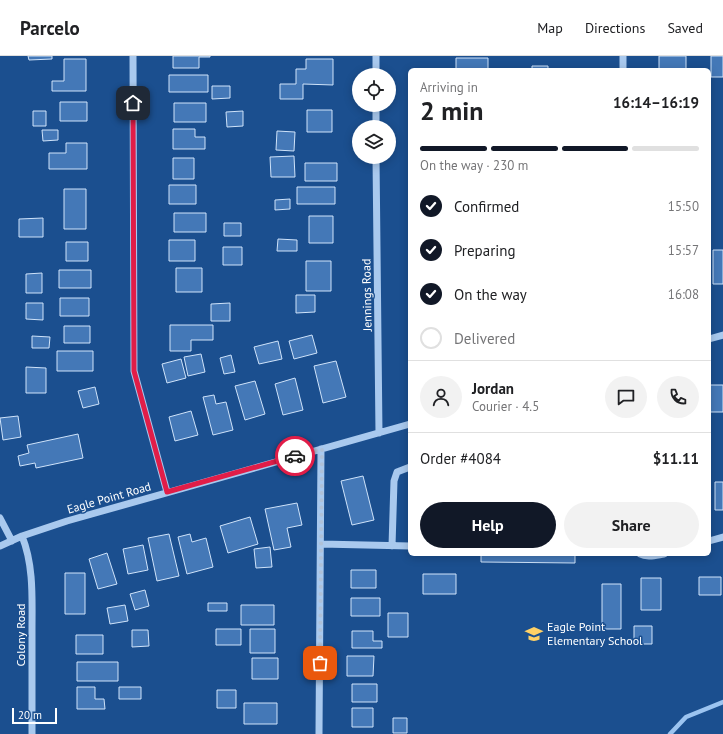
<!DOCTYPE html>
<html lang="en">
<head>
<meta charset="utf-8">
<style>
  :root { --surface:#fff; --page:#f2f2f2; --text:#202124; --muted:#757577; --line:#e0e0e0; --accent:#111827 }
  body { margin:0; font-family:"PT Sans",sans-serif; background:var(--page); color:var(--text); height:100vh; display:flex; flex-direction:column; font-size:15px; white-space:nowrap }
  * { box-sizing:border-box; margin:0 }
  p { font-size:13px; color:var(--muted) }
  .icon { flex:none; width:22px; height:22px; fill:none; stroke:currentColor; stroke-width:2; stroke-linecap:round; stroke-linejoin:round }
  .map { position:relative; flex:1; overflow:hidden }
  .drawer { position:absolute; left:408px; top:12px; width:303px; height:488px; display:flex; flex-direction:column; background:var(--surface); border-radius:6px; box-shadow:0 2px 10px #0003 }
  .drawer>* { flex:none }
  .controls { position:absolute; left:352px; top:12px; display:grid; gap:8px }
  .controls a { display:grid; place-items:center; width:44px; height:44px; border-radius:50%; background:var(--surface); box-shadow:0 2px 10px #0003; font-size:20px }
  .scale { position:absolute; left:12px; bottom:10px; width:45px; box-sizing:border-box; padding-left:4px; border:2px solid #fff; border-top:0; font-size:11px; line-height:14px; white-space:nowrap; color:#fff; -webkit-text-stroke:3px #1b4f8f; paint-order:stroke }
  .pin { position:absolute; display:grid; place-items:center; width:34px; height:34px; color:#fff; margin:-17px; border-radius:8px; box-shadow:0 2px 6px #0006 }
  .courier { position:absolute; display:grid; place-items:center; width:40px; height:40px; margin:-20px; border:3px solid #e11d48; border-radius:50%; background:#fff; color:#222; box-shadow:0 1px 5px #0007 }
  .head em { font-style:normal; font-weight:700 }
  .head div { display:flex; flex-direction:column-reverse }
  .head { display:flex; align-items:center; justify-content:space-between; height:68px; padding:0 12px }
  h1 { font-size:26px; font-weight:700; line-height:30px }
  .bar { display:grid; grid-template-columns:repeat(4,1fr); gap:6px 4px; align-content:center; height:48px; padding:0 12px }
  .bar i { height:5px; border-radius:3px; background:var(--line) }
  .bar .selected { background:var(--accent) }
  .bar p { grid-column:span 4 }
  .line { display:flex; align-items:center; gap:10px; padding:0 12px; border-top:1px solid var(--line) }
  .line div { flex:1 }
  .round { display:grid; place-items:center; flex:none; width:42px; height:42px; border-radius:21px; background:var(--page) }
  ol { padding:0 12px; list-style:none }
  li { display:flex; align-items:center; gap:12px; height:44px }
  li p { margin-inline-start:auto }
  li .icon { padding:4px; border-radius:50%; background:var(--accent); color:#fff; stroke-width:4 }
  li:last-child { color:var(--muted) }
  li i { width:22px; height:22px; border:2px solid var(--line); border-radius:50% }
  .primary-button { display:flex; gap:8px; margin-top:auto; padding:8px 12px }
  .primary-button a { flex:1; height:46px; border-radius:24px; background:var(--accent); color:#fff; font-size:16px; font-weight:700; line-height:46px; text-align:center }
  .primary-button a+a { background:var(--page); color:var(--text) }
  header { display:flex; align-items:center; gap:24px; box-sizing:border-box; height:56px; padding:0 20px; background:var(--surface); border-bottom:1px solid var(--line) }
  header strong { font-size:19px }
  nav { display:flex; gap:22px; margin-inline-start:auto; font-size:14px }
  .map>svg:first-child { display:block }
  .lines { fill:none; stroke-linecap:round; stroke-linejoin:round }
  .stream { stroke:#9cc4f0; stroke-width:4.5 }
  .building { fill:#4478b7; stroke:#cfe3fa }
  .minor { stroke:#a9c9ee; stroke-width:7 }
  .done { stroke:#afc1d8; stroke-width:4; stroke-dasharray:0 7.2 }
  .route { stroke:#e11d48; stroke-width:5 }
  .labels { text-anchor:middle; stroke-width:3; stroke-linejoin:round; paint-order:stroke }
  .street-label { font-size:12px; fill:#fff; stroke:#1b4f8f }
  .poi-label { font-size:12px; fill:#fff; stroke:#1b4f8f; text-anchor:start }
</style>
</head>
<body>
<header>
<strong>Parcelo</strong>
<nav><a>Map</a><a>Directions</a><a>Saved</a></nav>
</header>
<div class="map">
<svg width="723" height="678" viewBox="0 0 723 678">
  <rect width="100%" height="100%" fill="#1b4f8f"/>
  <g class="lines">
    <path class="stream" d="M 670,678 L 686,661 L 723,646"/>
  </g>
  <path class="building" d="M 28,0 L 52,0 L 52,3 L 29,4 Z
    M 173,0 L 210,0 L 210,1 L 199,1 L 199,12 L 173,12 Z
    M 659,0 L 686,0 L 686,13 L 659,13 Z
    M 711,0 L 723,0 L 723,21 L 711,21 Z
    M 456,2 L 488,2 L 488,14 L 456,14 Z
    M 64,3 L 86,3 L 86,35 L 52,35 L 52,25 L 64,25 Z
    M 306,3 L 333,3 L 333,29 L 303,28 L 303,43 L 280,43 L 280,28 L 296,28 L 296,13 L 306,13 Z
    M 532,10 L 548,10 L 548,14 L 532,14 Z
    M 169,19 L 208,19 L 208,36 L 169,36 Z
    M 212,30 L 230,30 L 230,42 L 212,43 Z
    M 60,46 L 87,46 L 87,65 L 60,65 Z
    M 174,47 L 206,47 L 206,66 L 174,66 Z
    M 307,54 L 332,54 L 332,76 L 307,76 Z
    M 33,55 L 46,55 L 46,70 L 33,70 Z
    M 243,55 L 243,70 L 227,71 L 226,56 Z
    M 173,73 L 195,73 L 195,81 L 205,81 L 205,93 L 173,93 Z
    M 42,74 L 58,74 L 58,84 L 43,85 Z
    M 277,75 L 295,76 L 294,95 L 276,94 Z
    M 66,87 L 87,87 L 87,113 L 49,113 L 49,97 L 66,97 Z
    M 294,100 L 295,121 L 271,121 L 270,101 Z
    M 173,102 L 194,102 L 194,123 L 173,123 Z
    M 305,107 L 337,107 L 337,125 L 305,125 Z
    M 169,129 L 196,129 L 196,148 L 169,148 Z
    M 297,131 L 335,131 L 335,148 L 297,148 Z
    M 64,133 L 86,133 L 86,173 L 64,173 Z
    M 290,143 L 290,153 L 275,154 L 275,144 Z
    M 174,157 L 206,157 L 206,176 L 174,176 Z
    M 309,160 L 333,160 L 333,187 L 309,187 Z
    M 43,162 L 43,181 L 19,181 L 19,163 Z
    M 224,167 L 241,167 L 241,180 L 224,180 Z
    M 278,183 L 297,184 L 297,195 L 277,195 Z
    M 169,184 L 195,184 L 195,205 L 169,205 Z
    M 66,186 L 88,186 L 88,205 L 66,205 Z
    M 223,191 L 242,191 L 242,209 L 223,209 Z
    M 713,194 L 723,194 L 723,228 L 713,228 Z
    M 306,205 L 331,205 L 331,235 L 306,235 Z
    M 176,212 L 202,212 L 202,236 L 176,236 Z
    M 59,214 L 91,214 L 91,232 L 59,232 Z
    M 42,217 L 42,237 L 26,237 L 26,218 Z
    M 296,239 L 315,239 L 315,256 L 296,257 Z
    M 60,242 L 89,242 L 89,260 L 60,260 Z
    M 26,247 L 43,247 L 43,264 L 26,263 Z
    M 230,247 L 230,265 L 211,265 L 211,248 Z
    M 409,267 L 410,267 L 410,318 L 409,318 Z
    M 170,269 L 213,269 L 213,284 L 191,284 L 191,295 L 170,295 Z
    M 64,270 L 90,270 L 90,287 L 64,287 Z
    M 312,279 L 317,297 L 294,303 L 289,285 Z
    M 32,280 L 50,281 L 49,292 L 32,292 Z
    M 278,285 L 282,303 L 259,308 L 254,291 Z
    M 57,295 L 93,295 L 93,315 L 57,315 Z
    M 201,298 L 205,316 L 188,320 L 184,301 Z
    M 231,299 L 235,316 L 224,318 L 220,302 Z
    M 181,303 L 186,322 L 167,327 L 162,308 Z
    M 336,305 L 346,341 L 323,347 L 314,310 Z
    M 26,311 L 46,312 L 46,337 L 26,337 Z
    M 295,322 L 303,354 L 283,359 L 275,328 Z
    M 255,325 L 265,358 L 245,364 L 235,330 Z
    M 709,329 L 723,329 L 723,356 L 709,356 Z
    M 95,331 L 99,348 L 83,352 L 78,335 Z
    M 214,339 L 216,348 L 226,346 L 233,374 L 213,379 L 203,341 Z
    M 191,355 L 198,379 L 175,385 L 169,361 Z
    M 18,360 L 21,381 L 3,384 L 0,362 Z
    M 78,378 L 83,402 L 36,412 L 35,407 L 20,410 L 18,400 L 29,397 L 27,389 Z
    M 363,420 L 374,464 L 352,469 L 341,425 Z
    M 715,426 L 723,426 L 723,454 L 715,454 Z
    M 297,447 L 302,469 L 287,472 L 291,491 L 274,494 L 265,453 Z
    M 250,461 L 258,488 L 228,497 L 220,470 Z
    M 169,478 L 179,520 L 157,525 L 148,482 Z
    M 190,478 L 192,486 L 206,482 L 213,511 L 187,518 L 178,481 Z
    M 143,489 L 148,514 L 128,518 L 123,493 Z
    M 270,491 L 272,511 L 256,512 L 254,493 Z
    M 107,497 L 117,528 L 98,533 L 89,503 Z
    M 481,498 L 575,498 L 575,507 L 481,506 Z
    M 351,514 L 376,514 L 376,532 L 351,532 Z
    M 65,517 L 85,517 L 85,558 L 65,558 Z
    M 423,518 L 456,518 L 456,538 L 423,538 Z
    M 699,521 L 721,521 L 721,539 L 699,539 Z
    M 641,522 L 661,522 L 661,554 L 641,554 Z
    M 602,528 L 621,528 L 621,573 L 602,573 Z
    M 145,534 L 149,550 L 135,554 L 130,538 Z
    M 351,542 L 380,542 L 380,560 L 351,560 Z
    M 208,547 L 227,547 L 227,555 L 208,555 Z
    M 125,549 L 128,565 L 110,568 L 107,552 Z
    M 241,549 L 274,549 L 274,569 L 241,569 Z
    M 388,557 L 408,557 L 408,581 L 388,581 Z
    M 634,570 L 652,570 L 652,588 L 634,588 Z
    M 216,573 L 241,573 L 241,589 L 216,589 Z
    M 250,573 L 275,573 L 275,597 L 250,597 Z
    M 132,574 L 148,574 L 149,590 L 132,591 Z
    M 352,575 L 373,575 L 373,585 L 382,585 L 382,592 L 352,592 Z
    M 76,579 L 103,579 L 103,598 L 76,598 Z
    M 347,600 L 374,600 L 373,620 L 347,620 Z
    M 252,602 L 278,602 L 278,623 L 252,623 Z
    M 77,606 L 118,606 L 118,625 L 77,625 Z
    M 352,628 L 377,628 L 377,646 L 352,646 Z
    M 77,631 L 95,631 L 95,643 L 104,643 L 105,653 L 77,653 Z
    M 119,631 L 141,631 L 141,643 L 119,643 Z
    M 217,634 L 236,634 L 236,652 L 217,652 Z
    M 244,647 L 277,647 L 277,668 L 244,668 Z
    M 352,652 L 373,652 L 373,671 L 352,671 Z
    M 393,662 L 407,662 L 407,677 L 393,677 Z"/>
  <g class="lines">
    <path class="minor" d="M 133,0 L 134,315 L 167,436
      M 623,0 L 623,14
      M 376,19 L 376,0
      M 376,49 L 376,71
      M 376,101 L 379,377
      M 709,283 L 723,279
      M 0,462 L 12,485
      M 22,480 C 34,510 32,543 32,574 C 32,609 32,643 32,678
      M 709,485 L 723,481
      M 321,488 L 410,490
      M 0,490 L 22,480 L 67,465 L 410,368
      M 392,490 L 394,425 L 397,416 L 410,411
      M 640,498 C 647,502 657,499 664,498
      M 319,678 L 321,393"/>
  </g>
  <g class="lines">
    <path class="done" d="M 295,400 L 322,393 L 320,607"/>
    <path class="route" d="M 133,47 L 134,315 L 167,436 L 295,400"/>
  </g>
  <defs>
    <g id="school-bare" transform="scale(1.38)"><path d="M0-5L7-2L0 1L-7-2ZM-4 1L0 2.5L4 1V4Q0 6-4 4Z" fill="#ffd166" stroke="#1b4f8f" stroke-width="2.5" paint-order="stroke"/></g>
  </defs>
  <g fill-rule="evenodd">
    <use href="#school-bare" x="534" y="578"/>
  </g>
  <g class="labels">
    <g class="street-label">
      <text transform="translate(367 239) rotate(-91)" y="4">Jennings Road</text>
      <text transform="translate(109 442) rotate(-16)" y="4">Eagle Point Road</text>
      <text transform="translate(21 579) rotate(-90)" y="4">Colony Road</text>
    </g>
    <g class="poi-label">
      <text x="547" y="575">Eagle Point<tspan x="547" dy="14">Elementary School</tspan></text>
    </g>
  </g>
</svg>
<div class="controls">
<a><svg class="icon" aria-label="locate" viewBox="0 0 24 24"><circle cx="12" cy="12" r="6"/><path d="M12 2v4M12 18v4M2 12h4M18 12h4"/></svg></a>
<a><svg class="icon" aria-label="layers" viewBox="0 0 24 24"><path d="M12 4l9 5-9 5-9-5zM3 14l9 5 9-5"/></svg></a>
</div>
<div class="scale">20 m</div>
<div class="pin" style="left:320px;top:607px;background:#ea580c"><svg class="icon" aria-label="bag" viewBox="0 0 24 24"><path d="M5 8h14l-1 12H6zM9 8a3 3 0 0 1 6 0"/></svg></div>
<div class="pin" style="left:133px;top:47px;background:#1f2937"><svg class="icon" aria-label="home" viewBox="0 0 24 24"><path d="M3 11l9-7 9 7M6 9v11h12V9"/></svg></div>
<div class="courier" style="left:295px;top:400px"><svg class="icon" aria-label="car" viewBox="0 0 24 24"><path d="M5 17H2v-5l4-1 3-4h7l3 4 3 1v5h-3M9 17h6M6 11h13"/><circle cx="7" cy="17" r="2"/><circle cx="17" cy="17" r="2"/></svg></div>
<section class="drawer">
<div class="head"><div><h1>2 min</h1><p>Arriving in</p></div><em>16:14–16:19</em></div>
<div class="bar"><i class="selected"></i><i class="selected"></i><i class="selected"></i><i></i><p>On the way · 230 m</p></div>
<ol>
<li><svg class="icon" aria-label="check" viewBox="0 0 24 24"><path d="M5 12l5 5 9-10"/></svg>Confirmed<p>15:50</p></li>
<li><svg class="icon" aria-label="check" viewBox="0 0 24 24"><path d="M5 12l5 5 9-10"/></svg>Preparing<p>15:57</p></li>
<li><svg class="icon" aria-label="check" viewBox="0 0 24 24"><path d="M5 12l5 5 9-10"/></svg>On the way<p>16:08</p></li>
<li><i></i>Delivered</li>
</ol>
<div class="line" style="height:72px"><a class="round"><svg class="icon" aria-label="person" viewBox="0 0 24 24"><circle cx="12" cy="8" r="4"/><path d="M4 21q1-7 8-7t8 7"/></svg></a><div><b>Jordan</b><p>Courier · 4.5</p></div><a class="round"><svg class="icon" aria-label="chat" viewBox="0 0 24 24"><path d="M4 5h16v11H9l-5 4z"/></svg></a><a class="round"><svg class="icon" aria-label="phone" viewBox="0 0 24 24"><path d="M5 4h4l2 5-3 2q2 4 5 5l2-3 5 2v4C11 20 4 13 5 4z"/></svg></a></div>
<div class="line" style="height:52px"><div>Order #4084</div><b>$11.11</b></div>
<div class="primary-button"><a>Help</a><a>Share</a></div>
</section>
</div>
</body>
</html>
